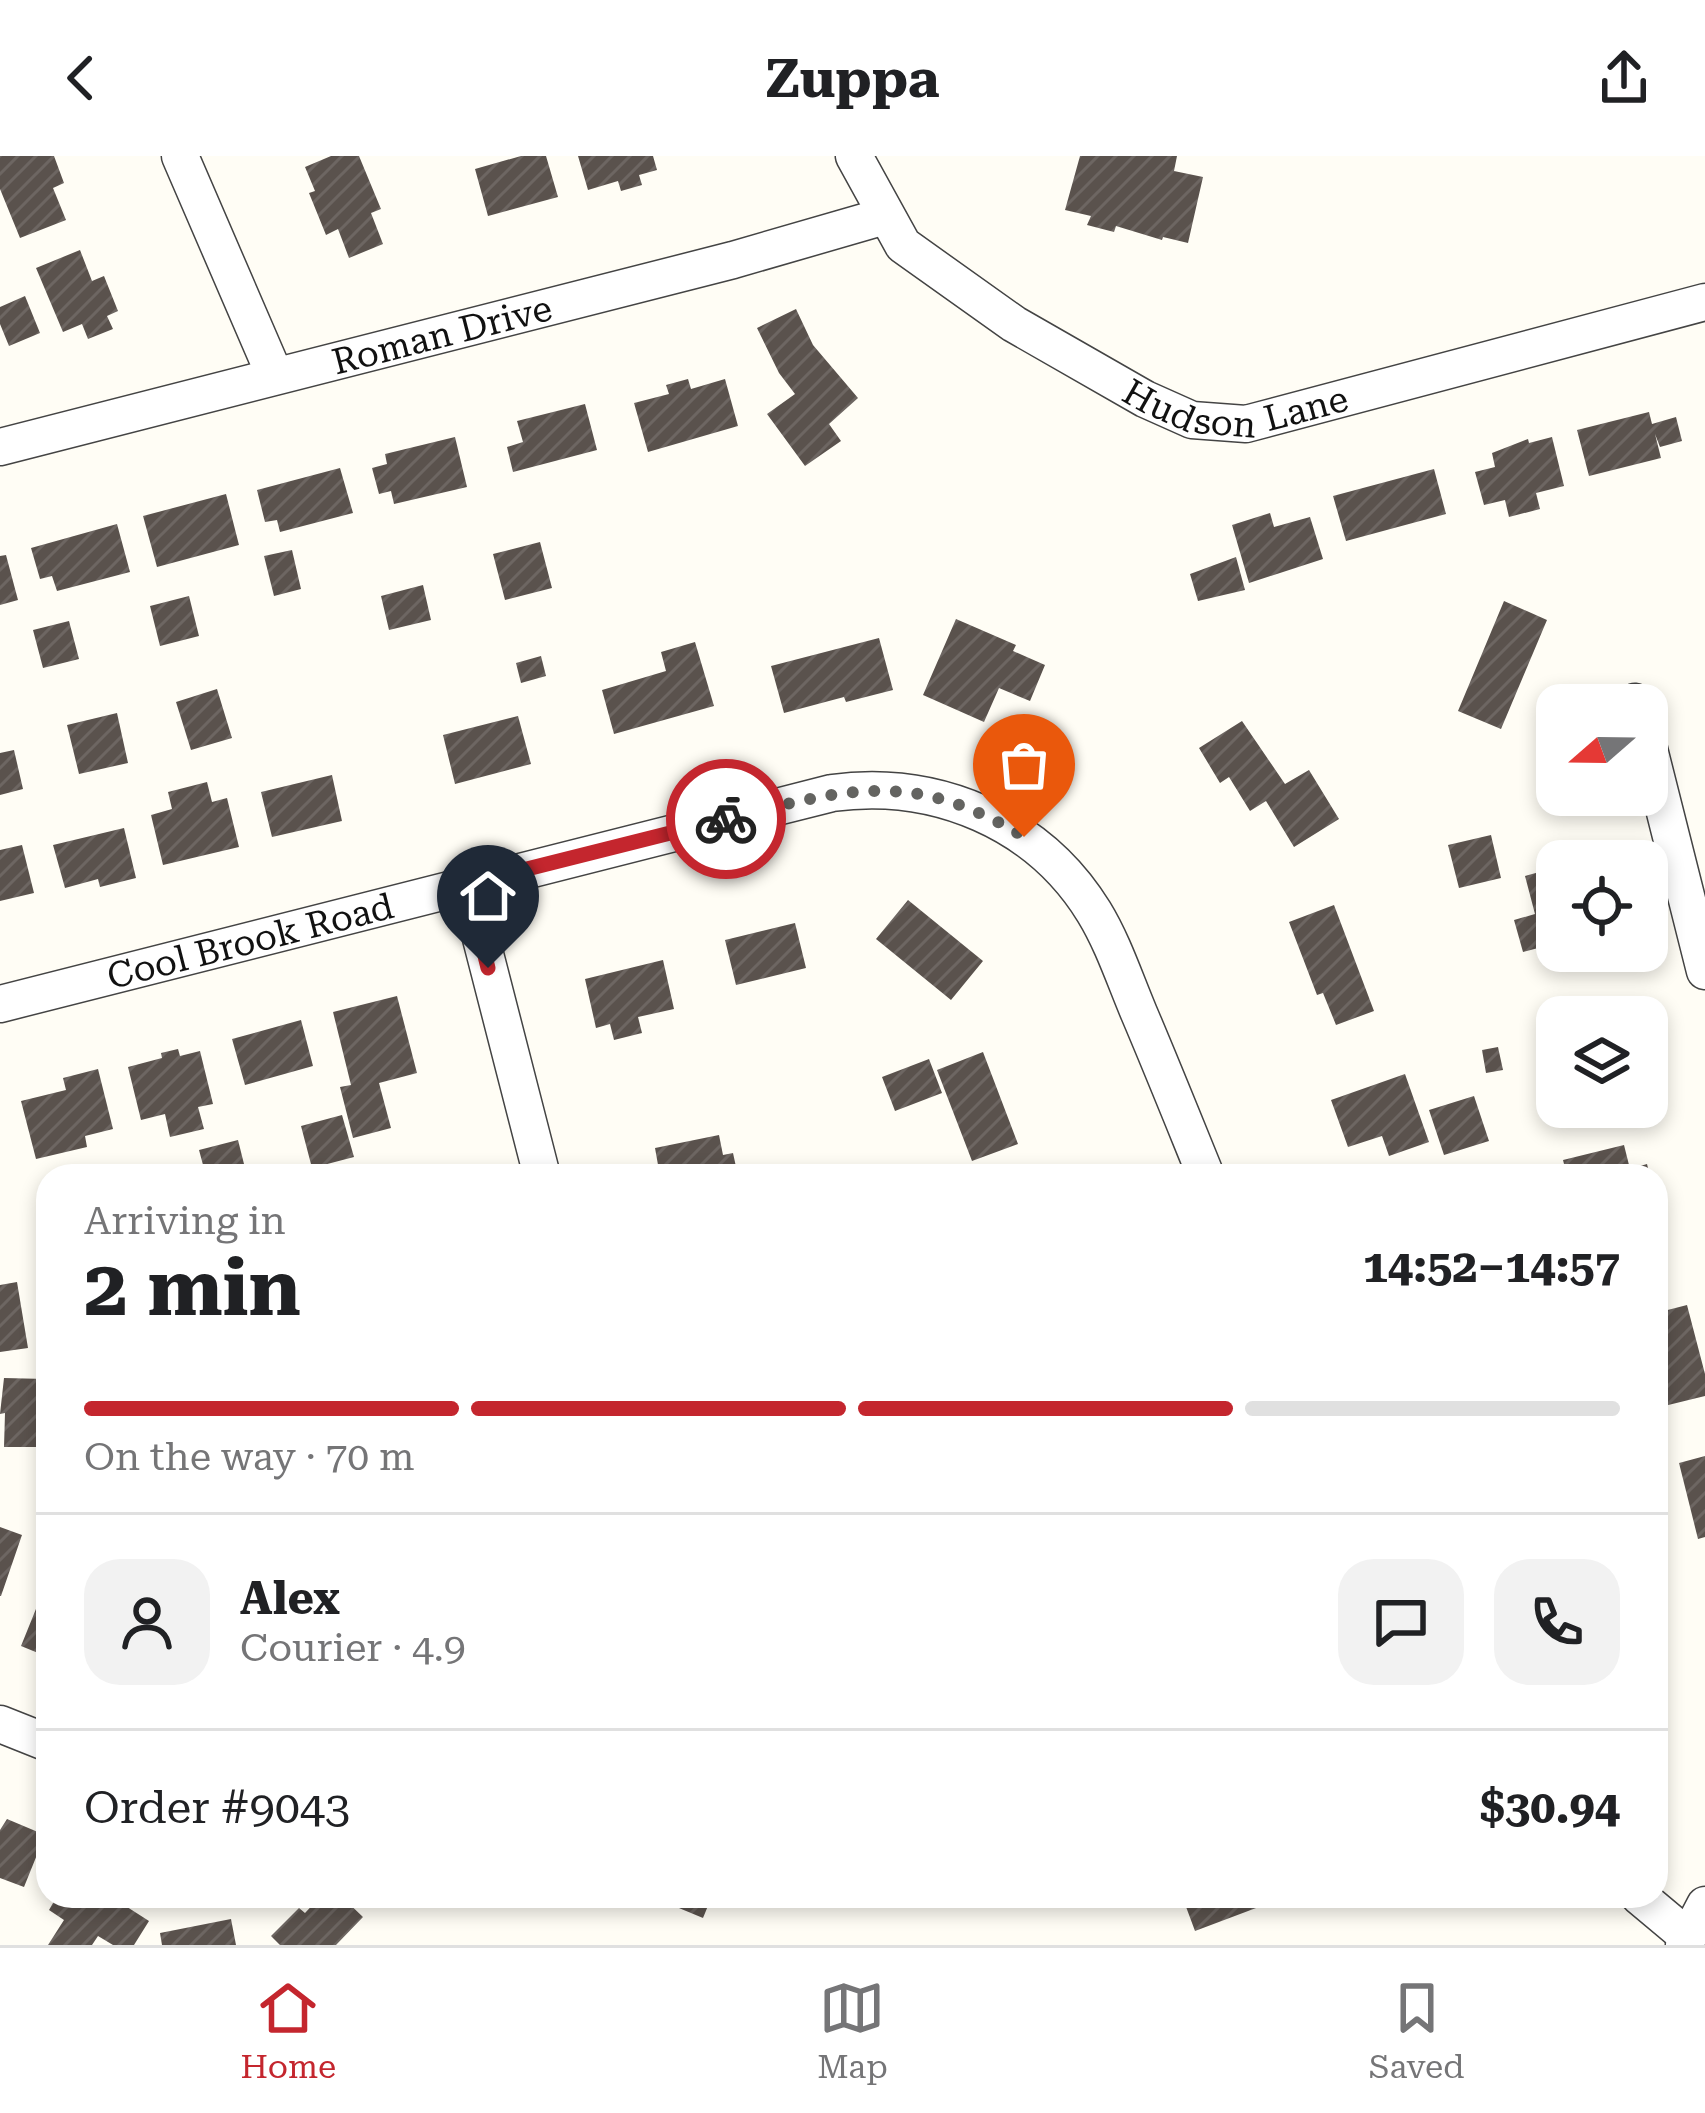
<!DOCTYPE html>
<html lang="en">
<head>
<meta charset="utf-8">
<style>
  :root { --surface:#fff; --page:#f2f2f2; --text:#202124; --muted:#757577; --line:#e0e0e0; --accent:#c4262e }
  body { margin:0; font-family:"Roboto Serif",serif; background:var(--page); color:var(--text); height:100vh; display:flex; flex-direction:column; font-size:45px; white-space:nowrap }
  * { box-sizing:border-box; margin:0 }
  p { font-size:39px; color:var(--muted) }
  .icon { flex:none; width:66px; height:66px; fill:none; stroke:currentColor; stroke-width:2; stroke-linecap:round; stroke-linejoin:round }
  .map { position:relative; flex:1; overflow:hidden }
  .side { position:absolute; left:36px; top:1008px; width:1632px; height:744px; display:flex; flex-direction:column; background:var(--surface); border-radius:36px; box-shadow:0 6px 18px #0003 }
  .side>* { flex:none }
  .needle { width:78px; rotate:250deg }
  .fabs { position:absolute; left:1536px; top:528px; display:grid; gap:24px }
  .fabs a { display:grid; place-items:center; width:132px; height:132px; border-radius:24px; background:var(--surface); box-shadow:0 6px 18px #0003; font-size:60px }
  .pin { position:absolute; display:grid; place-items:center; width:102px; height:102px; color:#fff; margin:-123px -51px; border-radius:50% 50% 50% 0; rotate:-45deg; box-shadow:0 0 12px #0007 }
  .pin .icon { rotate:45deg }
  .courier { position:absolute; display:grid; place-items:center; width:120px; height:120px; margin:-60px; border:9px solid #c4262e; border-radius:50%; background:#fff; color:#222; box-shadow:0 3px 15px #0007 }
  .head em { font-style:normal; font-weight:700 }
  .head div { display:flex; flex-direction:column-reverse }
  .head { display:flex; align-items:center; justify-content:space-between; height:204px; padding:0 48px }
  h1 { font-size:78px; font-weight:700; line-height:90px }
  .bar { display:grid; grid-template-columns:repeat(4,1fr); gap:18px 12px; align-content:center; height:144px; padding:0 48px }
  .bar i { height:15px; border-radius:9px; background:var(--line) }
  .bar .active { background:var(--accent) }
  .bar p { grid-column:span 4 }
  .line { display:flex; align-items:center; gap:30px; padding:0 48px; border-top:3px solid var(--line) }
  .line div { flex:1 }
  .round { display:grid; place-items:center; flex:none; width:126px; height:126px; border-radius:36px; background:var(--page) }
  header { display:flex; justify-content:space-between; align-items:center; height:156px; padding:0 48px; background:var(--surface); font-size:54px; font-weight:700 }
  .menu { display:flex; justify-content:space-around; align-items:center; height:168px; border-top:3px solid var(--line); background:var(--surface); font-size:33px; color:var(--muted) }
  .menu a { display:grid; justify-items:center; gap:6px }
  .menu .active { color:var(--accent) }
  .map>svg:first-child { display:block }
  .building { fill:url(#building-hatch) }
  .lines { fill:none; stroke-linecap:round; stroke-linejoin:round }
  .street-casing { stroke:#444; stroke-width:39 }
  .street { stroke:#fff; stroke-width:36 }
  .done { stroke:#646461; stroke-width:12; stroke-dasharray:0 21.6 }
  .route { stroke:#c4262e; stroke-width:15 }
  .labels { text-anchor:middle; stroke-width:12; stroke-linejoin:round; paint-order:stroke }
  .street-label { font-size:36px; fill:#111; stroke:#fff }
</style>
</head>
<body>
<header><svg class="icon" aria-label="back" viewBox="0 0 24 24"><path d="M15 5l-7 7 7 7"/></svg>Zuppa<svg class="icon" aria-label="share" viewBox="0 0 24 24"><path d="M12 15V3M7 8l5-5 5 5M5 13v7h14v-7"/></svg></header>
<div class="map">
<svg width="1705" height="1789" viewBox="0 0 1705 1789">
  <defs>
    <pattern id="building-hatch" width="6" height="6" patternUnits="userSpaceOnUse" patternTransform="scale(3)"><rect width="6" height="6" fill="#5a524d"/><path d="M-1 1l2-2M0 6l6-6M5 7l2-2" fill="none" stroke="#6d6662"/></pattern>
  </defs>
  <rect width="100%" height="100%" fill="#fffdf5"/>
  <path class="building" d="M 0,0 L 54,0 L 64,27 L 53,32 L 66,64 L 20,82 L 0,33 Z
    M 331,0 L 359,0 L 381,53 L 371,57 L 383,88 L 349,102 L 338,73 L 326,79 L 309,37 L 315,35 L 305,11 Z
    M 521,0 L 546,0 L 558,41 L 488,60 L 475,13 Z
    M 578,0 L 653,0 L 657,14 L 639,19 L 642,29 L 621,35 L 618,25 L 588,34 Z
    M 1080,0 L 1177,0 L 1174,15 L 1203,21 L 1188,87 L 1163,81 L 1162,84 L 1116,70 L 1114,76 L 1087,69 L 1091,60 L 1065,54 Z
    M 80,94 L 92,125 L 104,120 L 118,155 L 107,160 L 113,173 L 88,183 L 82,168 L 63,176 L 36,112 Z
    M 25,140 L 40,177 L 9,190 L 0,168 L 0,151 Z
    M 796,153 L 813,189 L 858,242 L 829,268 L 841,285 L 805,310 L 767,258 L 795,238 L 779,217 L 757,172 Z
    M 688,223 L 691,233 L 725,223 L 738,270 L 648,296 L 634,247 L 669,238 L 666,229 Z
    M 585,248 L 597,294 L 513,316 L 507,291 L 523,286 L 517,265 Z
    M 1649,256 L 1652,268 L 1676,261 L 1682,285 L 1660,291 L 1655,278 L 1661,302 L 1589,320 L 1577,274 Z
    M 455,281 L 467,331 L 394,348 L 391,335 L 379,338 L 372,312 L 387,308 L 385,298 Z
    M 1552,281 L 1564,330 L 1536,337 L 1540,353 L 1509,361 L 1505,344 L 1484,349 L 1475,316 L 1495,311 L 1492,297 L 1528,283 L 1529,287 Z
    M 340,312 L 353,357 L 280,376 L 277,364 L 265,366 L 257,334 Z
    M 1434,313 L 1446,358 L 1346,385 L 1333,340 Z
    M 226,338 L 239,389 L 157,411 L 143,360 Z
    M 1270,357 L 1274,371 L 1310,361 L 1323,403 L 1249,427 L 1232,369 Z
    M 117,368 L 130,416 L 57,435 L 52,420 L 40,423 L 31,392 Z
    M 540,386 L 552,432 L 505,444 L 493,398 Z
    M 292,394 L 301,433 L 274,440 L 264,400 Z
    M 6,399 L 18,444 L 0,449 L 0,400 Z
    M 1236,401 L 1245,434 L 1198,445 L 1190,418 Z
    M 423,429 L 431,464 L 389,474 L 381,440 Z
    M 189,440 L 199,480 L 160,490 L 150,450 Z
    M 1504,445 L 1547,464 L 1501,573 L 1458,555 Z
    M 956,463 L 1016,489 L 1013,495 L 1045,509 L 1030,545 L 999,532 L 984,566 L 923,539 Z
    M 69,465 L 79,503 L 43,512 L 33,474 Z
    M 879,482 L 893,534 L 846,546 L 844,541 L 784,557 L 771,510 Z
    M 695,486 L 714,550 L 614,578 L 602,534 L 666,515 L 661,496 Z
    M 541,500 L 546,520 L 521,527 L 516,507 Z
    M 217,533 L 232,582 L 191,594 L 176,546 Z
    M 117,557 L 128,607 L 79,618 L 67,569 Z
    M 518,560 L 531,608 L 455,628 L 443,579 Z
    M 1242,565 L 1285,628 L 1309,614 L 1339,663 L 1294,691 L 1266,645 L 1250,655 L 1229,621 L 1220,627 L 1199,592 Z
    M 14,594 L 23,633 L 0,639 L 0,597 Z
    M 332,619 L 342,665 L 272,681 L 261,636 Z
    M 207,626 L 212,646 L 227,642 L 239,691 L 163,709 L 151,659 L 172,653 L 168,636 Z
    M 124,672 L 136,722 L 100,731 L 98,723 L 65,732 L 53,689 Z
    M 1491,679 L 1501,722 L 1459,732 L 1448,689 Z
    M 22,689 L 34,737 L 0,745 L 0,694 Z
    M 1557,711 L 1557,787 L 1523,796 L 1514,764 L 1535,758 L 1525,720 Z
    M 908,744 L 983,805 L 951,844 L 876,783 Z
    M 1334,749 L 1374,855 L 1336,869 L 1323,837 L 1317,839 L 1289,766 Z
    M 795,767 L 806,812 L 736,829 L 725,784 Z
    M 663,804 L 674,853 L 638,861 L 642,877 L 614,884 L 610,868 L 596,872 L 585,823 Z
    M 397,840 L 417,917 L 379,927 L 391,972 L 353,982 L 340,931 L 351,929 L 333,856 Z
    M 301,864 L 313,910 L 245,929 L 232,883 Z
    M 1498,891 L 1503,914 L 1486,917 L 1482,894 Z
    M 178,893 L 180,900 L 200,895 L 213,948 L 198,951 L 204,973 L 170,981 L 165,958 L 141,964 L 128,911 L 162,902 L 161,897 Z
    M 983,896 L 1018,988 L 972,1005 L 937,914 Z
    M 929,903 L 942,937 L 895,955 L 882,921 Z
    M 98,913 L 113,973 L 85,980 L 87,991 L 36,1003 L 21,945 L 66,934 L 63,922 Z
    M 1405,918 L 1429,986 L 1389,1000 L 1382,980 L 1348,991 L 1331,944 Z
    M 1474,940 L 1489,985 L 1444,999 L 1429,954 Z
    M 342,959 L 354,1001 L 312,1012 L 301,970 Z
    M 719,979 L 723,999 L 733,997 L 738,1020 L 660,1020 L 655,992 Z
    M 238,984 L 247,1020 L 206,1020 L 199,994 Z
    M 1624,989 L 1630,1013 L 1647,1008 L 1650,1020 L 1567,1020 L 1563,1004 Z
    M 17,1126 L 28,1192 L 0,1196 L 0,1129 Z
    M 1687,1149 L 1705,1218 L 1705,1240 L 1656,1252 L 1656,1157 Z
    M 4,1222 L 46,1223 L 46,1291 L 4,1291 L 5,1257 L 0,1258 Z
    M 1705,1300 L 1705,1381 L 1698,1383 L 1679,1307 Z
    M 0,1371 L 22,1379 L 1,1440 L 0,1440 Z
    M 40,1443 L 48,1446 L 48,1501 L 21,1490 Z
    M 7,1663 L 45,1679 L 24,1731 L 0,1722 L 0,1674 Z
    M 57,1740 L 110,1740 L 149,1765 L 134,1789 L 113,1789 L 98,1780 L 92,1789 L 48,1789 L 64,1764 L 49,1754 Z
    M 321,1740 L 341,1740 L 363,1761 L 336,1789 L 280,1789 L 271,1780 L 299,1752 L 305,1757 Z
    M 650,1740 L 712,1740 L 703,1762 Z
    M 1182,1740 L 1260,1740 L 1264,1749 L 1195,1775 Z
    M 231,1763 L 236,1789 L 162,1789 L 160,1777 Z"/>
  <g class="lines">
    <g class="street-casing">
      <g id="street">
        <path d="M 180,0 L 275,220"/>
        <path id="s1" d="M 854,0 L 903,89 L 1014,168 L 1145,243 L 1192,264 L 1246,268 L 1705,146"/>
        <path id="s2" d="M 0,291 L 733,104 L 885,60"/>
        <path d="M 1635,546 L 1636,549"/>
        <path d="M 1647,585 L 1705,815"/>
        <path d="M 467,728 L 542,1020"/>
        <path id="s3" d="M 0,848 L 832,637 C 935,623 1038,665 1094,756 C 1113,787 1125,824 1139,857 C 1162,911 1184,966 1206,1020"/>
        <path d="M 0,1568 L 48,1587"/>
        <path d="M 1639,1740 L 1688,1781"/>
        <path d="M 1684,1789 L 1705,1749"/>
      </g>
    </g>
    <use href="#street" class="street"/>
  </g>
  <g class="lines">
    <path class="done" d="M 726,663 C 846,633 912,612 1024,681"/>
    <path class="route" d="M 488,812 L 467,728 L 726,663"/>
  </g>
  <g class="labels">
    <g class="street-label">
      <text dy="13" stroke="none"><textPath href="#s2" startOffset="456">Roman Drive</textPath></text>
      <text dy="13" stroke="none"><textPath href="#s1" startOffset="483">Hudson Lane</textPath></text>
      <text dy="13" stroke="none"><textPath href="#s3" startOffset="258">Cool Brook Road</textPath></text>
    </g>
  </g>
</svg>
<div class="fabs">
<a><svg class="needle" viewBox="-14 -14 28 28"><path d="M0-13l5 13h-10z" fill="#e53935"/><path d="M0 13l5-13h-10z" fill="#757577"/></svg></a>
<a><svg class="icon" aria-label="locate" viewBox="0 0 24 24"><circle cx="12" cy="12" r="6"/><path d="M12 2v4M12 18v4M2 12h4M18 12h4"/></svg></a>
<a><svg class="icon" aria-label="layers" viewBox="0 0 24 24"><path d="M12 4l9 5-9 5-9-5zM3 14l9 5 9-5"/></svg></a>
</div>
<div class="pin" style="left:1024px;top:681px;background:#ea580c"><svg class="icon" aria-label="bag" viewBox="0 0 24 24"><path d="M5 8h14l-1 12H6zM9 8a3 3 0 0 1 6 0"/></svg></div>
<div class="pin" style="left:488px;top:812px;background:#1f2937"><svg class="icon" aria-label="home" viewBox="0 0 24 24"><path d="M3 11l9-7 9 7M6 9v11h12V9"/></svg></div>
<div class="courier" style="left:726px;top:663px"><svg class="icon" aria-label="bike" viewBox="0 0 24 24"><circle cx="6" cy="16" r="4"/><circle cx="18" cy="16" r="4"/><path d="M6 16l4-8h5l3 8M10 8l3 8H6M13 5h3"/></svg></div>
<section class="side">
<div class="head"><div><h1>2 min</h1><p>Arriving in</p></div><em>14:52–14:57</em></div>
<div class="bar"><i class="active"></i><i class="active"></i><i class="active"></i><i></i><p>On the way · 70 m</p></div>
<div class="line" style="height:216px"><a class="round"><svg class="icon" aria-label="person" viewBox="0 0 24 24"><circle cx="12" cy="8" r="4"/><path d="M4 21q1-7 8-7t8 7"/></svg></a><div><b>Alex</b><p>Courier · 4.9</p></div><a class="round"><svg class="icon" aria-label="chat" viewBox="0 0 24 24"><path d="M4 5h16v11H9l-5 4z"/></svg></a><a class="round"><svg class="icon" aria-label="phone" viewBox="0 0 24 24"><path d="M5 4h4l2 5-3 2q2 4 5 5l2-3 5 2v4C11 20 4 13 5 4z"/></svg></a></div>
<div class="line" style="height:156px"><div>Order #9043</div><b>$30.94</b></div>
</section>
</div>
<nav class="menu">
<a class="active"><svg class="icon" aria-label="home" viewBox="0 0 24 24"><path d="M3 11l9-7 9 7M6 9v11h12V9"/></svg>Home</a>
<a><svg class="icon" aria-label="map" viewBox="0 0 24 24"><path d="M3 6l6-2 6 2 6-2v14l-6 2-6-2-6 2zM9 4v14M15 6v14"/></svg>Map</a>
<a><svg class="icon" aria-label="saved" viewBox="0 0 24 24"><path d="M7 4h10v16l-5-4-5 4z"/></svg>Saved</a>
</nav>
</body>
</html>
